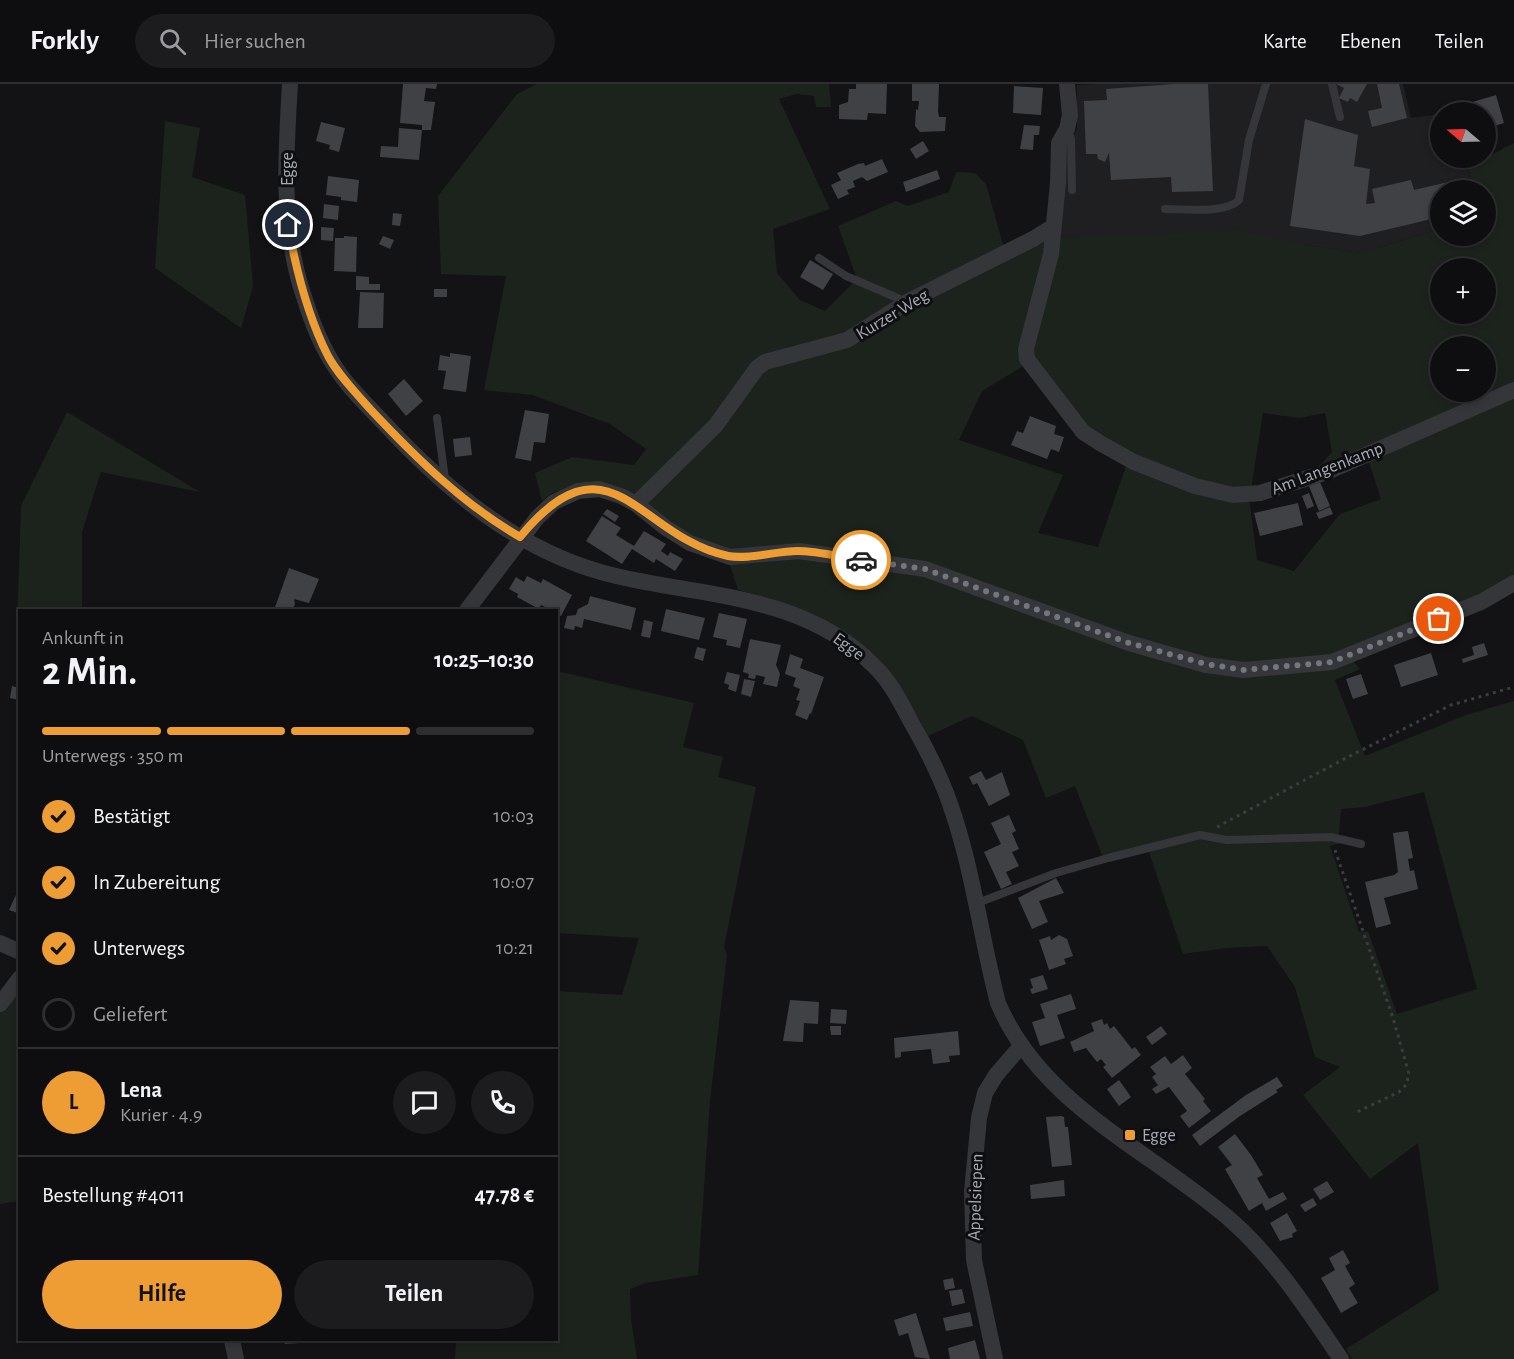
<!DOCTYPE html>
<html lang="de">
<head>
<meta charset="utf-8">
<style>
  :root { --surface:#0e0e10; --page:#1c1c1e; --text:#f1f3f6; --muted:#9b9c9f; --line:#2e2e30; --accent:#ed9d33 }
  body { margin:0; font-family:"Alegreya Sans",sans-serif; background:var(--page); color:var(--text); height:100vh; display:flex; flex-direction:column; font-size:22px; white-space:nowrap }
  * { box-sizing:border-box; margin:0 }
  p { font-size:20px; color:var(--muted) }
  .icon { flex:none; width:33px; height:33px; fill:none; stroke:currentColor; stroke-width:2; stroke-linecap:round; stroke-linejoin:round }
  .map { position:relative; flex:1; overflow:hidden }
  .panel { position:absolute; left:18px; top:525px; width:540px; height:732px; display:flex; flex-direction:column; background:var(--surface); border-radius:0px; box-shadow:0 3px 9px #0003,0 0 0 2px var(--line) }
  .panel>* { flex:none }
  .needle { width:39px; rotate:289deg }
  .buttons { position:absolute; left:1430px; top:18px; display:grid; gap:12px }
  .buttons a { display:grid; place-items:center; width:66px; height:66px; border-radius:50%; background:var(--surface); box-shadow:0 3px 9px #0003,0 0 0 2px var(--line); font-size:30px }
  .pin { position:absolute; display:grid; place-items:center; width:51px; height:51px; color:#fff; margin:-26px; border:3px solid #fff; border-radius:50%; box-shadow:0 2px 6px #0007 }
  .courier { position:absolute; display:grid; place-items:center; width:60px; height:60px; margin:-30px; border:4px solid #ed9d33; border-radius:50%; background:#fff; color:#222; box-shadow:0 2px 8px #0007 }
  .overview em { font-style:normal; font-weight:700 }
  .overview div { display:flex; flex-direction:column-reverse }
  .overview { display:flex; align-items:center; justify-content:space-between; height:102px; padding:0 24px }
  h1 { font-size:39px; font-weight:700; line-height:45px }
  .bar { display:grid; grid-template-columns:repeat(4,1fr); gap:9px 6px; align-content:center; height:72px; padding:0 24px }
  .bar i { height:8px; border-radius:4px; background:var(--line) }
  .bar .current { background:var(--accent) }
  .bar p { grid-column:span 4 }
  .line { display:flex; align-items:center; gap:15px; padding:0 24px; border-top:2px solid var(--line) }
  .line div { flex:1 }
  .round { display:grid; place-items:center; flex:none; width:63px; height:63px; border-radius:32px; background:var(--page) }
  ol { padding:0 24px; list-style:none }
  li { display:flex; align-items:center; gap:18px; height:66px }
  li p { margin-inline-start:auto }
  li .icon { padding:6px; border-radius:50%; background:var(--accent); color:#111; stroke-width:4 }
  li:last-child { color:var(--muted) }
  li i { width:33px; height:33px; border:3px solid var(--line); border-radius:50% }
  .cta { display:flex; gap:12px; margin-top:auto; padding:12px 24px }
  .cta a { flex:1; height:69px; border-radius:36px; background:var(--accent); color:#111; font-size:24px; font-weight:700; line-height:69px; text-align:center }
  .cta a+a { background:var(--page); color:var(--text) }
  header { display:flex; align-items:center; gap:36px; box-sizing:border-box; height:84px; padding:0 30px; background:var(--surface); border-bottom:2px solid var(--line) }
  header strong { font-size:28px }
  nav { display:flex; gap:33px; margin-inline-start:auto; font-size:21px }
  .search { width:420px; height:54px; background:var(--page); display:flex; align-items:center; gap:15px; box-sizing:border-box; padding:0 21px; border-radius:33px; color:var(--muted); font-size:22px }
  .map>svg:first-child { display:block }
  .built { fill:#1f1f22 }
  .green { fill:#1c231c; fill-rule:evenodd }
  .building { fill:#3f4145 }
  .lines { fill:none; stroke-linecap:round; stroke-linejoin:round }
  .path { stroke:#3a3d41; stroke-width:3; stroke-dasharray:3 4.5; stroke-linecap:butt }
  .service { stroke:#34363a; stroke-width:8 }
  .minor { stroke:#34363a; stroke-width:16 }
  .done { stroke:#72767d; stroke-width:6; stroke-dasharray:0 10.8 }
  .route { stroke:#ed9d33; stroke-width:8 }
  .poi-dot { fill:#ed9d33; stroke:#0e0e10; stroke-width:2 }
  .labels { text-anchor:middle; stroke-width:6; stroke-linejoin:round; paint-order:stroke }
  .street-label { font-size:18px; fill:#a5abb5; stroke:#0e0e10 }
  .poi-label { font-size:18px; fill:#a5abb5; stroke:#0e0e10; text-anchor:start }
</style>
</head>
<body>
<header>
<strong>Forkly</strong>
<div class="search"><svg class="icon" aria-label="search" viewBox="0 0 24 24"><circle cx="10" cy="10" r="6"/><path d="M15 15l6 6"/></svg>Hier suchen</div>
<nav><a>Karte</a><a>Ebenen</a><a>Teilen</a></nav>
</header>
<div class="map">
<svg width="1514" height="1275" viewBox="0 0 1514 1275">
  <rect width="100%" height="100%" fill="#131315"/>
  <path class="built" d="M 1097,0 L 1403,0 L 1411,34 L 1440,30 L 1440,74 L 1466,74 L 1472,106 L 1440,106 L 1440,145 L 1361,169 L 1306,161 L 1142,152 L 1056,154 L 1062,70 L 1077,45 L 1077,1 Z"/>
  <path class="green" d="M 537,0 L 829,0 L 831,23 L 816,23 L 814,12 L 796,10 L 779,15 L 830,125 L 773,145 L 777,189 L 800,216 L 825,227 L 853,199 L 901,218 L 892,234 L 1049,151 L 1025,281 L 982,307 L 959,356 L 1063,391 L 1038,449 L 1098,463 L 1127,379 L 1249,414 L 1257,476 L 1294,487 L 1340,430 L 1381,415 L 1364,363 L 1314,388 L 1332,368 L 1325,329 L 1299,334 L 1263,329 L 1251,405 L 1233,408 L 1132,371 L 1086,343 L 1031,274 L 1056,154 L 1239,146 L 1306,161 L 1361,169 L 1440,145 L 1440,152 L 1485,152 L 1485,106 L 1472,106 L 1468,83 L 1514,59 L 1514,491 L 1354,578 L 1360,585 L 1335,596 L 1365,672 L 1466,631 L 1514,617 L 1514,1275 L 1352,1275 L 1346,1265 L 1439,1206 L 1418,1059 L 1370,1095 L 1303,1011 L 1340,983 L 1315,973 L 1295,903 L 1267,862 L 1226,864 L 1183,870 L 1149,768 L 1105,779 L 1075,702 L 1046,714 L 1023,656 L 972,632 L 928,652 L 920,636 L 816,532 L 768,514 L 738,506 L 729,478 L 692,454 L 579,399 L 552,409 L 542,417 L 535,389 L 572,373 L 634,381 L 646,365 L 610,340 L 533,311 L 484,306 L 506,192 L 441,190 L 438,112 L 517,10 ZM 1440,184 L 1485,184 L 1485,230 L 1440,230 ZM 1440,262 L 1485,262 L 1485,308 L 1440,308 ZM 1424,708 L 1477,905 L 1397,930 L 1368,847 L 1359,848 L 1330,762 L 1338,760 L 1341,725 L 1365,723 Z
    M 165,37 L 200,44 L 192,93 L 245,111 L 253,202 L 241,244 L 155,184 Z
    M 956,88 L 975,89 L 986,100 L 1004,164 L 907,213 L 857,195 L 838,142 L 896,117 L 908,122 L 949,108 Z
    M 67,328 L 200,408 L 101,388 L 82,448 L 82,526 L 20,526 L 20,620 L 16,570 L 21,422 Z
    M 557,587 L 694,619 L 683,663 L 723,673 L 718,693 L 756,703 L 724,863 L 727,870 L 710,1017 L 698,1191 L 645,1199 L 630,1205 L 631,1235 L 637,1275 L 455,1275 L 456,1256 L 556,1256 L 557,907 L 622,911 L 639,854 L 557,849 Z
    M 19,900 L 19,1117 L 0,1120 L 0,924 Z"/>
  <path class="building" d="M 403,0 L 437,0 L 436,5 L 426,4 L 424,17 L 435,18 L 431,46 L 422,46 L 422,41 L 400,39 Z
    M 856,0 L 887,0 L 886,30 L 868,29 L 867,36 L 839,35 L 839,21 L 848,18 L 849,5 L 856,5 Z
    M 912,0 L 939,0 L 938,27 L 939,33 L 946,33 L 945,47 L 920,48 L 915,42 L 916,25 L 918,26 L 919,17 L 912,17 Z
    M 1174,0 L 1208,0 L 1213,107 L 1172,108 L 1171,93 L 1111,96 L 1109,69 L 1105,78 L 1098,75 L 1097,70 L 1086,70 L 1084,17 L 1107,16 L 1106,5 Z
    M 1336,0 L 1367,0 L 1357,18 L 1350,14 L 1348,18 L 1339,14 L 1344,4 Z
    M 1377,0 L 1399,0 L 1407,34 L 1372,43 L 1368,27 L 1382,24 Z
    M 1014,2 L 1043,4 L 1041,31 L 1013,29 Z
    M 1496,11 L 1504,39 L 1485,45 L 1485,28 L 1450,28 L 1449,25 Z
    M 1305,35 L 1358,51 L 1354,82 L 1370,85 L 1366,120 L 1375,119 L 1372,105 L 1411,96 L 1414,106 L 1465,94 L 1467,106 L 1440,106 L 1440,133 L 1360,152 L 1290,142 Z
    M 321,38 L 345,44 L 339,68 L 329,65 L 330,61 L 316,57 Z
    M 1024,41 L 1040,42 L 1039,51 L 1034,51 L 1033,66 L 1020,65 Z
    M 399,44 L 422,46 L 419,76 L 380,73 L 381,62 L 398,63 Z
    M 923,57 L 929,67 L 916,75 L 910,65 Z
    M 882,75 L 888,88 L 867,97 L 862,93 L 853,97 L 855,103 L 847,106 L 849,110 L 838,115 L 831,101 L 841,96 L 837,89 L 858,80 L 864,79 L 865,82 Z
    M 937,86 L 940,95 L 906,108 L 903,98 Z
    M 328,92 L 359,96 L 357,118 L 341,116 L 341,113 L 326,111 Z
    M 324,120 L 339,122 L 338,136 L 323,134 Z
    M 393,129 L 402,130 L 400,142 L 392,141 Z
    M 321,143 L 334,144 L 333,157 L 321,156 Z
    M 344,152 L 357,153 L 356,188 L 334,187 L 335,154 L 344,154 Z
    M 383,152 L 394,156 L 390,165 L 379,160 Z
    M 810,176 L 833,190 L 823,206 L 800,193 Z
    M 356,192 L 369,193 L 369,200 L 380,200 L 380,206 L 356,206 Z
    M 434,205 L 447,205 L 447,213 L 434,213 Z
    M 360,208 L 384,209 L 383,244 L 358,244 Z
    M 450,269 L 471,272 L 466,308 L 443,305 L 446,287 L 438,286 L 440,271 L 450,273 Z
    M 404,295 L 423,317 L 406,332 L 388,310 Z
    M 525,326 L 549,330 L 545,359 L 534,358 L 531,377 L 515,374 Z
    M 1030,332 L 1056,342 L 1054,350 L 1064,353 L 1059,368 L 1051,365 L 1047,375 L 1011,361 L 1017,347 L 1023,349 Z
    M 470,353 L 472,371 L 455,373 L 453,355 Z
    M 1320,398 L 1330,422 L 1319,427 L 1309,402 Z
    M 1309,409 L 1314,422 L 1307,425 L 1302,412 Z
    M 1298,419 L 1303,441 L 1260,452 L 1254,429 Z
    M 1330,423 L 1333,430 L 1319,435 L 1316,429 Z
    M 607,425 L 619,432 L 615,438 L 603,430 Z
    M 602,432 L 621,444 L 616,451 L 634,462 L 644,447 L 666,460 L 661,467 L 668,472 L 670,468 L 683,475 L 675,487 L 656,475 L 654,479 L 632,465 L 622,480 L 586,457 Z
    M 289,484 L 319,495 L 309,519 L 294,515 L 295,520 L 292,526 L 274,526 Z
    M 527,492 L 541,499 L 543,495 L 572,511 L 561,532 L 556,530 L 556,526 L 551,526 L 541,521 L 539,525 L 517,513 L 518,510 L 509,505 L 516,493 L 524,498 Z
    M 590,512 L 636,524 L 631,546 L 584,535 L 582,544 L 575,542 L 574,546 L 564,544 L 567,532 L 576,531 L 578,525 L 588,520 Z
    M 666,525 L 705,534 L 699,556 L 661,547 Z
    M 719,529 L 747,535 L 740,564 L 726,561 L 727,556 L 713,553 Z
    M 644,536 L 653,538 L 650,554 L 641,552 Z
    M 750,555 L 781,561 L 776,581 L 780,590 L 777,603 L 763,600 L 765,593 L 756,591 L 755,595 L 748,594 L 749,590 L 743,588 Z
    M 1484,559 L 1488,571 L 1463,579 L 1462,575 L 1474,571 L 1472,563 Z
    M 697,563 L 706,565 L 703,577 L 694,574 Z
    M 1431,569 L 1438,591 L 1401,603 L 1394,581 Z
    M 790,570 L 803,575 L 800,584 L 824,593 L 811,630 L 810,629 L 807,636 L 795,631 L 800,617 L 796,616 L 800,605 L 793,602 L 796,594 L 785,590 Z
    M 727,588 L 740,591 L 736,608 L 728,605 L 729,601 L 724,599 Z
    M 1361,590 L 1368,610 L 1353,615 L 1346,595 Z
    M 744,595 L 755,597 L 751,613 L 741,610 Z
    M 12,602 L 20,604 L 19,616 L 10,614 Z
    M 981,687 L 986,696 L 1002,688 L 1010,711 L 989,722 L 977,699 L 973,701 L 969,693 Z
    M 1009,731 L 1016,747 L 1012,749 L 1019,765 L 1012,768 L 1019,782 L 1006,788 L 1012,800 L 1001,805 L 984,768 L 1001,760 L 991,739 Z
    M 1408,747 L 1413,774 L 1408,775 L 1410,787 L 1414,786 L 1418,805 L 1384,814 L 1391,840 L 1376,844 L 1365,798 L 1394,791 L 1398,788 L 1393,749 Z
    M 1056,794 L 1064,809 L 1039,817 L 1048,838 L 1032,845 L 1018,814 Z
    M 20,802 L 20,830 L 9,826 Z
    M 1059,851 L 1067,855 L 1073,872 L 1064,875 L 1066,880 L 1049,886 L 1039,856 L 1050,852 L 1051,856 Z
    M 1043,891 L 1048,905 L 1032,910 L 1030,905 L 1033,904 L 1030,895 Z
    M 1071,910 L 1076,925 L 1057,931 L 1065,954 L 1040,962 L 1032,938 L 1045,934 L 1040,920 Z
    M 790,916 L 819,918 L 818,940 L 804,939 L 803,958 L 783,957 Z
    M 831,925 L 847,926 L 846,940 L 830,939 Z
    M 1102,935 L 1104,941 L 1107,939 L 1110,945 L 1114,942 L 1132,965 L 1135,963 L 1141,971 L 1112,994 L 1103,983 L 1106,981 L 1101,975 L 1097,978 L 1086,964 L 1074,968 L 1070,958 L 1094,947 L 1091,939 Z
    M 830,942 L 841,942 L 841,951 L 831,951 Z
    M 1161,942 L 1167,950 L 1152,961 L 1146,953 Z
    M 958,947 L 960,971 L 949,972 L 950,978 L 933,980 L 931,965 L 901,968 L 901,973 L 895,974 L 894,954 Z
    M 1183,971 L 1192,984 L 1185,990 L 1205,1015 L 1203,1017 L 1211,1027 L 1189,1044 L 1180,1032 L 1187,1027 L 1169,1003 L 1156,1010 L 1152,1005 L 1158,1001 L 1152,993 L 1156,990 L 1150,983 L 1165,972 L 1171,980 Z
    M 1277,993 L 1283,1002 L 1276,1006 L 1278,1008 L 1240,1032 L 1200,1062 L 1192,1051 L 1246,1011 Z
    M 1119,996 L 1131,1013 L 1119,1022 L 1107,1005 Z
    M 1061,1032 L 1064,1033 L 1065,1043 L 1068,1043 L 1072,1081 L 1052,1083 L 1046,1033 Z
    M 1235,1050 L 1251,1071 L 1263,1091 L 1257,1094 L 1269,1115 L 1283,1108 L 1287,1115 L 1266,1127 L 1262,1119 L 1249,1127 L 1225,1085 L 1232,1081 L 1218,1063 Z
    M 1064,1096 L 1065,1112 L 1031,1115 L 1030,1101 Z
    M 1327,1097 L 1334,1108 L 1320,1116 L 1313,1105 Z
    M 1313,1114 L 1317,1121 L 1305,1128 L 1300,1121 Z
    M 1287,1129 L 1297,1147 L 1292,1150 L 1293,1153 L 1280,1157 L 1270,1139 Z
    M 1343,1166 L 1350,1179 L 1345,1182 L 1355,1200 L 1349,1204 L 1358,1219 L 1341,1229 L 1321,1194 L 1335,1186 L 1329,1174 Z
    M 953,1194 L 955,1204 L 945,1206 L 943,1196 Z
    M 962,1205 L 965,1219 L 952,1222 L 949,1207 Z
    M 970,1228 L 973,1242 L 946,1247 L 943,1234 Z
    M 916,1229 L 930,1275 L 915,1273 L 908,1249 L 899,1252 L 894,1236 Z
    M 284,1256 L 313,1256 L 314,1258 L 285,1260 Z
    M 975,1256 L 980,1275 L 950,1275 L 948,1264 Z"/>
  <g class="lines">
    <path class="path" d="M 1217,743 L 1344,675 L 1451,621 L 1514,603
      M 1335,766 L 1393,934 L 1409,990 L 1406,1001 L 1399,1008 L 1357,1028"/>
    <path class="service" d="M 1332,0 L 1340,33
      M 1068,47 L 1071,55 L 1072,106
      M 1165,125 C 1185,125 1225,130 1239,116 L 1249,56 L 1266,0
      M 819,174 L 846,192 L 907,218
      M 437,334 L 445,395
      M 975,820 L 1056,789 L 1108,774 L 1200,751 L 1227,756 L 1331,753 L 1361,760"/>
    <path class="minor" d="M 290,0 C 286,67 281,134 300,200 C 308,226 317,254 332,278 C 345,300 364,318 382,337 C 446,406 521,470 616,492 C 706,513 805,511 874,582 C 890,597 900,617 910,636 C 925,662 939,689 949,717 C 972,780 981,854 998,919 C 1042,1023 1154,1068 1234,1139 C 1277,1178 1309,1228 1341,1275
      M 1067,0 L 1070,31 L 1067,45 L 1059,59 L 1058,99 L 1051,170 L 1026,265 L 1027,275 L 1083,348 L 1100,359 L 1134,378 L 1195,402 L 1233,411 L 1260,409 L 1327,388 L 1514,306
      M 636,420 L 716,341 L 757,284 L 765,278 L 847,256 L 907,218 L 1033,155 L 1054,142
      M 467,526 L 537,434 L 554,418 L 578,407 L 599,405 L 621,412 L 636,420 L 666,444 L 690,459 L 730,473 L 799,467 L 925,485 L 1129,559 L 1206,581 L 1244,586 L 1332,578 L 1481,518 L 1514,499
      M 0,859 L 20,868
      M 0,920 L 20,894
      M 232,1256 L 236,1275
      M 995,1275 L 974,1176 L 972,1108 L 979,1034 L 985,1009 L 996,991 L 1021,962"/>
  </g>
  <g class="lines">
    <path class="done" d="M 861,476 L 925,485 L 1129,559 L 1206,580 L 1244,586 L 1332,578 L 1439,535"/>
    <path class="route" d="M 288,141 C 296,186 307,231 328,272 C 339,292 356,309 371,326 C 416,374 463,420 520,453 C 610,344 638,453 728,472 C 747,476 777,467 797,467 C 818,467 840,473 861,476"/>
  </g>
  <rect class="poi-dot" x="1124" y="1045" width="12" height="12" rx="3"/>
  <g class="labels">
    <g class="street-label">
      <text transform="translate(287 85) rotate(-90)" y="6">Egge</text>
      <text transform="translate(892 230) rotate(-31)" y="6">Kurzer Weg</text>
      <text transform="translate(1327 384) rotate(-21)" y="6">Am Langenkamp</text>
      <text transform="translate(849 562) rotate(36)" y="6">Egge</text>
      <text transform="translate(975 1113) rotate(-88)" y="6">Appelsiepen</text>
    </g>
    <g class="poi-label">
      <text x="1142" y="1057">Egge</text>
    </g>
  </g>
</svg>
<div class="buttons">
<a><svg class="needle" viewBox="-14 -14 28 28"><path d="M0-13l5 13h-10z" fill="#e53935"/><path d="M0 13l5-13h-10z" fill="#9b9c9f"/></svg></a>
<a><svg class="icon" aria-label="layers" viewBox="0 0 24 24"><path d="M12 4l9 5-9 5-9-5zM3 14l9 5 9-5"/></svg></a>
<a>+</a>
<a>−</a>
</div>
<div class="pin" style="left:1439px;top:535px;background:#ea580c"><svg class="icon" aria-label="bag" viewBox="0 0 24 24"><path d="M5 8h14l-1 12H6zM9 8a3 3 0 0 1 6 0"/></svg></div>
<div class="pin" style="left:288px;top:141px;background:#1f2937"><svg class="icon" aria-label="home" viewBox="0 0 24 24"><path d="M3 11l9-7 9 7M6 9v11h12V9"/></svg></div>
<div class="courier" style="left:861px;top:476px"><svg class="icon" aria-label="car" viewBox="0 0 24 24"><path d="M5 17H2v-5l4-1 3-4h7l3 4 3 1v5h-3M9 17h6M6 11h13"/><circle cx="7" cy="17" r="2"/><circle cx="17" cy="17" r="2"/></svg></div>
<section class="panel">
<div class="overview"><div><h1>2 Min.</h1><p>Ankunft in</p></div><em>10:25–10:30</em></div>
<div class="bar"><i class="current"></i><i class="current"></i><i class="current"></i><i></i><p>Unterwegs · 350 m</p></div>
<ol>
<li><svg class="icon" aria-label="check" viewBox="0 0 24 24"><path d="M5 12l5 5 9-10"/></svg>Bestätigt<p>10:03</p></li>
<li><svg class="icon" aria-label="check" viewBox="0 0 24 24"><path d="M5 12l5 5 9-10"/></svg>In Zubereitung<p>10:07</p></li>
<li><svg class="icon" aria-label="check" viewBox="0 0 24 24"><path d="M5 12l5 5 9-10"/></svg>Unterwegs<p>10:21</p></li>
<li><i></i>Geliefert</li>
</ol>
<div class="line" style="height:108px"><b class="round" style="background:var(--accent);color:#111">L</b><div><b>Lena</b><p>Kurier · 4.9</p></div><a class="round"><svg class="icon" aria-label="chat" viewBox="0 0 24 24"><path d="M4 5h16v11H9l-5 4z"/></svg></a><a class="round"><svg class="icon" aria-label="phone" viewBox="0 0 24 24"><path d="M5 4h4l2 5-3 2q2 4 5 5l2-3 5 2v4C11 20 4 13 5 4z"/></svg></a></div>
<div class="line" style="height:78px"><div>Bestellung #4011</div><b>47.78 €</b></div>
<div class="cta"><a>Hilfe</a><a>Teilen</a></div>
</section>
</div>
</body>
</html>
